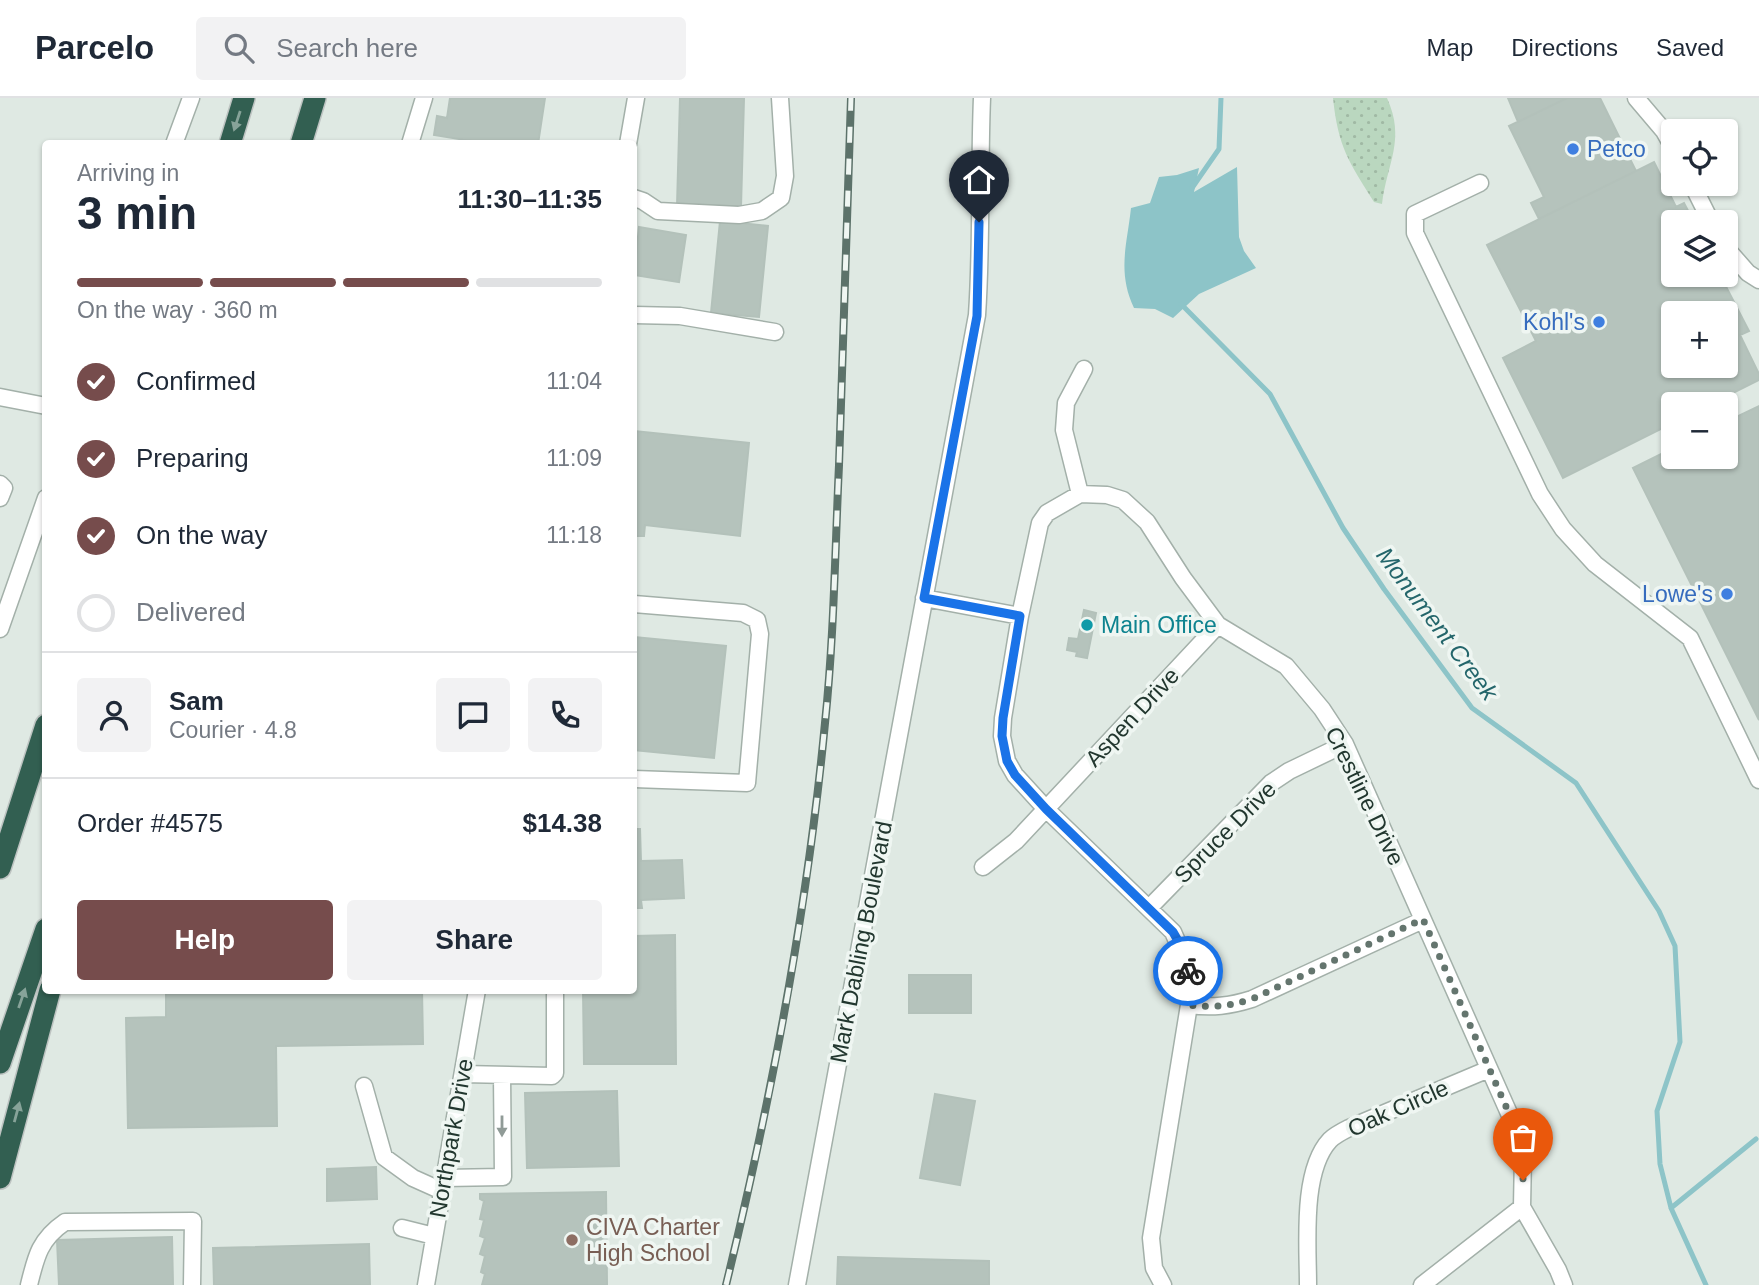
<!DOCTYPE html>
<html lang="en">
<head>
<meta charset="utf-8">
<style>
  :root { --surface:#fff; --page:#f2f2f3; --text:#1f2937; --muted:#747a83; --line:#e0e1e3; --accent:#764c4c }
  body { margin:0; font-family:Helvetica,sans-serif; background:var(--page); color:var(--text); height:100vh; display:flex; flex-direction:column; font-size:26px; white-space:nowrap }
  * { box-sizing:border-box; margin:0 }
  p { font-size:23px; color:var(--muted) }
  .icon { flex:none; width:38px; height:38px; fill:none; stroke:currentColor; stroke-width:2; stroke-linecap:round; stroke-linejoin:round }
  .map { position:relative; flex:1; overflow:hidden }
  .panel { position:absolute; left:42px; top:42px; width:595px; height:854px; display:flex; flex-direction:column; background:var(--surface); border-radius:7px; box-shadow:0 2px 5px #0004 }
  .panel>* { flex:none }
  .controls { position:absolute; left:1661px; top:21px; display:grid; gap:14px }
  .controls a { display:grid; place-items:center; width:77px; height:77px; border-radius:7px; background:var(--surface); box-shadow:0 2px 5px #0004; font-size:35px }
  .pin { position:absolute; display:grid; place-items:center; width:60px; height:60px; color:#fff; margin:-72px -30px; border-radius:50% 50% 50% 0; rotate:-45deg; box-shadow:0 0 7px #0007 }
  .pin .icon { rotate:45deg }
  .courier { position:absolute; display:grid; place-items:center; width:70px; height:70px; margin:-35px; border:5px solid #1a73e8; border-radius:50%; background:#fff; color:#222; box-shadow:0 2px 9px #0007 }
  .overview em { font-style:normal; font-weight:600 }
  .overview div { display:flex; flex-direction:column-reverse }
  .overview { display:flex; align-items:center; justify-content:space-between; height:119px; padding:0 35px }
  h1 { font-size:46px; font-weight:600; line-height:52px }
  .bar { display:grid; grid-template-columns:repeat(4,1fr); gap:10px 7px; align-content:center; height:84px; padding:0 35px }
  .bar i { height:9px; border-radius:5px; background:var(--line) }
  .bar .current { background:var(--accent) }
  .bar p { grid-column:span 4 }
  .line { display:flex; align-items:center; gap:18px; padding:0 35px; border-top:2px solid var(--line) }
  .line div { flex:1 }
  .round { display:grid; place-items:center; flex:none; width:74px; height:74px; border-radius:7px; background:var(--page) }
  ol { padding:0 35px; list-style:none }
  li { display:flex; align-items:center; gap:21px; height:77px }
  li p { margin-inline-start:auto }
  li .icon { padding:7px; border-radius:50%; background:var(--accent); color:#fff; stroke-width:4 }
  li:last-child { color:var(--muted) }
  li i { width:38px; height:38px; border:4px solid var(--line); border-radius:50% }
  .cta { display:flex; gap:14px; margin-top:auto; padding:14px 35px }
  .cta a { flex:1; height:80px; border-radius:7px; background:var(--accent); color:#fff; font-size:28px; font-weight:600; line-height:80px; text-align:center }
  .cta a+a { background:var(--page); color:var(--text) }
  header { display:flex; align-items:center; gap:42px; box-sizing:border-box; height:98px; padding:0 35px; background:var(--surface); border-bottom:2px solid var(--line) }
  header strong { font-size:33px }
  nav { display:flex; gap:38px; margin-inline-start:auto; font-size:24px }
  .search { width:490px; height:63px; background:var(--page); display:flex; align-items:center; gap:18px; box-sizing:border-box; padding:0 24px; border-radius:7px; color:var(--muted); font-size:26px }
  .map>svg:first-child { display:block }
  .green { fill:url(#green-dots) }
  .water { fill:#8dc4c8 }
  .lines { fill:none; stroke-linecap:round; stroke-linejoin:round }
  .stream { stroke:#8dc4c8; stroke-width:5 }
  .building { fill:#b5c3bc; stroke:#b3c1ba; stroke-width:2; fill-rule:evenodd }
  .minor-casing { stroke:#a3b0a9; stroke-width:19 }
  .highway-casing { stroke:#bdc3c1; stroke-width:24 }
  .minor { stroke:#fff; stroke-width:16 }
  .highway { stroke:#325f51; stroke-width:21 }
  .rail-casing { stroke:#5c726a; stroke-width:8 }
  .rail { stroke:#eff6f2; stroke-width:5; stroke-dasharray:16; stroke-linecap:butt }
  .oneway { fill:#87a399 }
  .oneway2 { fill:#909b97 }
  .done { stroke:#64756e; stroke-width:7; stroke-dasharray:0 12.6 }
  .route { stroke:#1a73e8; stroke-width:9 }
  .shop-dot { fill:#3f7fe0; stroke:#eff6f2; stroke-width:2.5 }
  .culture-dot { fill:#0f9aa8; stroke:#eff6f2; stroke-width:2.5 }
  .education-dot { fill:#8d6e63; stroke:#eff6f2; stroke-width:2.5 }
  .labels { text-anchor:middle; stroke-width:7; stroke-linejoin:round; paint-order:stroke }
  .shop-label { font-size:23px; fill:#366cbe; stroke:#eff6f2; text-anchor:end }
  .culture-label { font-size:23px; fill:#0d838f; stroke:#eff6f2; text-anchor:start }
  .street-label { font-size:23px; fill:#22372f; stroke:#eff6f2 }
  .education-label { font-size:23px; fill:#785e54; stroke:#eff6f2; text-anchor:start }
  .water-label { font-size:24px; font-style:italic; fill:#24666b; stroke:#eff6f2 }
</style>
</head>
<body>
<header>
<strong>Parcelo</strong>
<div class="search"><svg class="icon" aria-label="search" viewBox="0 0 24 24"><circle cx="10" cy="10" r="6"/><path d="M15 15l6 6"/></svg>Search here</div>
<nav><a>Map</a><a>Directions</a><a>Saved</a></nav>
</header>
<div class="map">
<svg width="1759" height="1187" viewBox="0 0 1759 1187">
  <defs>
    <pattern id="green-dots" width="8" height="8" patternUnits="userSpaceOnUse" patternTransform="scale(1.75)"><rect width="8" height="8" fill="#bad7bf"/><path d="M2 2h.1M6 6h.1" fill="none" stroke="#a0b9a4" stroke-width="1.8" stroke-linecap="round"/></pattern>
  </defs>
  <rect width="100%" height="100%" fill="#dfe9e3"/>
  <path class="green" d="M 1333,0 L 1387,0 C 1406,42 1387,65 1382,106 L 1374,104 C 1349,64 1338,49 1333,0 Z"/>
  <path class="water" d="M 1237,69 L 1239,139 L 1244,153 L 1256,170 L 1199,196 L 1173,220 L 1155,211 L 1134,210 C 1117,174 1127,147 1131,110 L 1150,105 L 1159,79 L 1177,77 L 1199,70 L 1194,94 Z"/>
  <g class="lines">
    <path class="stream" d="M 1192,90 L 1219,51 L 1221,0
      M 1181,206 L 1270,296 L 1343,430 L 1384,491 L 1472,610 L 1576,685 L 1659,813 L 1675,848 L 1680,944 L 1657,1013 L 1660,1066 L 1671,1110 L 1706,1187
      M 1671,1110 L 1756,1041"/>
  </g>
  <path class="building" d="M 450,0 L 545,0 L 538,46 L 490,46 L 434,37 L 437,18 L 447,20 Z
    M 680,0 L 744,0 L 741,109 L 677,108 Z
    M 1508,0 L 1567,0 L 1518,24 Z
    M 1567,0 L 1600,0 L 1636,73 L 1539,121 L 1531,105 L 1544,99 L 1509,28 Z
    M 1654,64 L 1676,109 L 1684,105 L 1694,124 L 1673,124 L 1673,177 L 1720,177 L 1749,233 L 1740,237 L 1759,276 L 1759,282 L 1711,306 L 1673,306 L 1673,325 L 1563,380 L 1503,260 L 1536,243 L 1487,147 ZM 1673,215 L 1726,215 L 1726,268 L 1673,268 Z
    M 720,123 L 768,128 L 759,219 L 711,215 Z
    M 639,129 L 686,137 L 679,184 L 634,177 Z
    M 1759,308 L 1759,622 L 1633,370 L 1673,350 L 1673,359 L 1726,359 L 1726,324 Z
    M 634,333 L 749,345 L 740,438 L 645,427 L 644,438 L 634,438 Z
    M 1084,512 L 1096,515 L 1087,560 L 1076,558 L 1077,554 L 1067,552 L 1069,540 L 1078,541 Z
    M 634,539 L 726,548 L 714,660 L 634,652 Z
    M 634,731 L 640,731 L 641,763 L 682,762 L 684,800 L 641,802 L 642,810 L 634,810 Z
    M 675,837 L 676,966 L 584,966 L 583,892 L 634,892 L 634,838 Z
    M 909,877 L 971,877 L 971,915 L 909,915 Z
    M 166,892 L 422,892 L 423,946 L 276,948 L 277,1028 L 128,1030 L 126,920 L 166,919 Z
    M 617,993 L 619,1068 L 527,1070 L 525,995 Z
    M 935,996 L 975,1003 L 960,1087 L 920,1080 Z
    M 376,1069 L 377,1101 L 327,1103 L 327,1071 Z
    M 606,1094 L 607,1187 L 482,1187 L 485,1176 L 481,1174 L 485,1158 L 480,1156 L 485,1140 L 480,1138 L 484,1122 L 480,1121 L 484,1103 L 480,1101 L 480,1096 Z
    M 172,1139 L 173,1187 L 59,1187 L 57,1142 Z
    M 369,1146 L 370,1187 L 214,1187 L 213,1150 Z
    M 838,1159 L 989,1163 L 989,1187 L 837,1187 Z"/>
  <g class="lines">
    <g class="minor-casing">
      <path id="minor" d="M 1636,0 L 1664,33 L 1673,49
        M 174,46 L 191,0
        M 410,46 L 424,0
        M 628,46 L 636,0
        M 1480,85 L 1415,116 L 1415,135 L 1540,396 L 1563,431 L 1595,466 L 1690,540 L 1759,682
        M 1692,86 L 1711,124
        M 634,100 L 643,103 L 658,113 L 739,117 L 762,113 L 781,100 L 785,78 L 780,0
        M 1726,150 L 1748,175 L 1759,182
        M 634,217 L 680,218 L 775,234
        M 0,299 L 46,308
        M 0,386 L 4,390 L 0,400
        M 1080,396 L 1064,332 L 1066,305 L 1084,271
        M 924,500 L 1020,518
        M 634,506 L 743,515 L 757,522 L 760,536 L 747,685 L 634,681
        M 0,531 L 46,400
        M 983,769 L 1016,743 L 1218,527
        M 1149,810 L 1271,685 L 1289,673 L 1345,646
        M 1189,907 C 1212,910 1230,908 1252,901 L 1423,822
        M 463,976 L 552,978 L 555,975 L 555,892
        M 364,988 L 384,1059 L 413,1080 L 442,1093
        M 444,1080 L 503,1079 L 502,977
        M 1522,1109 L 1558,1172 L 1564,1187
        M 402,1130 L 434,1138
        M 29,1187 C 36,1158 40,1141 65,1124 L 193,1123 L 192,1187
        M 426,1187 L 477,892
        M 797,1187 L 977,217 C 982,145 979,72 982,0
        M 1163,1187 L 1154,1170 L 1151,1140 L 1189,907 L 1189,879 L 1186,864 L 1173,834 L 1046,711 L 1015,677 L 1007,663 L 1002,638 L 1003,620 L 1020,518 L 1040,425 L 1047,415 L 1080,396 L 1107,397 L 1123,402 L 1147,424 L 1183,480 L 1218,527 L 1286,568 L 1322,611 L 1345,646 L 1516,1031 L 1523,1057 L 1522,1109
        M 1308,1187 C 1308,1147 1301,1073 1330,1042 C 1335,1037 1343,1033 1349,1030 L 1489,971
        M 1422,1187 L 1522,1109"/>
    </g>
    <g class="highway-casing">
      <path id="highway" d="M 230,46 L 244,0
        M 301,46 L 315,0
        M 0,770 L 46,627
        M 0,965 L 46,831
        M 0,1080 L 50,892"/>
    </g>
    <use href="#minor" class="minor"/>
    <use href="#highway" class="highway"/>
    <g class="rail-casing">
      <path id="rail" d="M 726,1187 C 771,1002 807,815 825,625 C 834,539 835,453 839,367 C 843,244 847,122 851,0"/>
    </g>
    <use href="#rail" class="rail"/>
  </g>
  <defs><path id="oneway-solid" d="M-6-.8H1V-3.2L6.5 0L1 3.2V.8H-6Z" transform="scale(1.75)"/></defs>
  <g class="oneway">
    <use href="#oneway-solid" transform="translate(237 23) rotate(108)"/>
    <use href="#oneway-solid" transform="translate(22 900) rotate(-71)"/>
    <use href="#oneway-solid" transform="translate(17 1014) rotate(-75)"/>
  </g>
  <use class="oneway2" href="#oneway-solid" transform="translate(502 1028) rotate(90)"/>
  <g class="lines">
    <path class="done" d="M 1188,873 L 1189,907 C 1212,910 1230,908 1252,901 L 1423,821 L 1516,1031 L 1523,1057 L 1523,1082"/>
    <path class="route" d="M 979,124 L 977,218 L 924,500 L 1020,518 L 1003,620 L 1002,638 L 1007,663 L 1015,677 L 1046,711 L 1173,834 L 1181,848 L 1188,873"/>
  </g>
  <g class="shop-dot">
    <circle cx="1573" cy="51" r="7"/>
    <circle cx="1599" cy="224" r="7"/>
    <circle cx="1727" cy="496" r="7"/>
  </g>
  <circle class="culture-dot" cx="1087" cy="527" r="7"/>
  <circle class="education-dot" cx="572" cy="1142" r="7"/>
  <g class="labels">
    <g class="shop-label">
      <text x="1587" y="59" text-anchor="start">Petco</text>
      <text x="1585" y="232">Kohl's</text>
      <text x="1713" y="504">Lowe's</text>
    </g>
    <g class="culture-label">
      <text x="1101" y="535">Main Office</text>
    </g>
    <g class="street-label">
      <text transform="translate(1132 619) rotate(-47)" y="8">Aspen Drive</text>
      <text transform="translate(1365 698) rotate(64)" y="8">Crestline Drive</text>
      <text transform="translate(1225 734) rotate(-45)" y="8">Spruce Drive</text>
      <text transform="translate(861 844) rotate(-79)" y="8">Mark Dabling Boulevard</text>
      <text transform="translate(1398 1010) rotate(-24)" y="8">Oak Circle</text>
      <text transform="translate(451 1040) rotate(-80)" y="8">Northpark Drive</text>
    </g>
    <g class="education-label">
      <text x="586" y="1137">CIVA Charter<tspan x="586" dy="26">High School</tspan></text>
    </g>
    <g class="water-label">
      <text transform="translate(1437 526) rotate(53)" y="8">Monument Creek</text>
    </g>
  </g>
</svg>
<div class="controls">
<a><svg class="icon" aria-label="locate" viewBox="0 0 24 24"><circle cx="12" cy="12" r="6"/><path d="M12 2v4M12 18v4M2 12h4M18 12h4"/></svg></a>
<a><svg class="icon" aria-label="layers" viewBox="0 0 24 24"><path d="M12 4l9 5-9 5-9-5zM3 14l9 5 9-5"/></svg></a>
<a>+</a>
<a>−</a>
</div>
<div class="pin" style="left:1523px;top:1082px;background:#ea580c"><svg class="icon" aria-label="bag" viewBox="0 0 24 24"><path d="M5 8h14l-1 12H6zM9 8a3 3 0 0 1 6 0"/></svg></div>
<div class="pin" style="left:979px;top:124px;background:#1f2937"><svg class="icon" aria-label="home" viewBox="0 0 24 24"><path d="M3 11l9-7 9 7M6 9v11h12V9"/></svg></div>
<div class="courier" style="left:1188px;top:873px"><svg class="icon" aria-label="bike" viewBox="0 0 24 24"><circle cx="6" cy="16" r="4"/><circle cx="18" cy="16" r="4"/><path d="M6 16l4-8h5l3 8M10 8l3 8H6M13 5h3"/></svg></div>
<section class="panel">
<div class="overview"><div><h1>3 min</h1><p>Arriving in</p></div><em>11:30–11:35</em></div>
<div class="bar"><i class="current"></i><i class="current"></i><i class="current"></i><i></i><p>On the way · 360 m</p></div>
<ol>
<li><svg class="icon" aria-label="check" viewBox="0 0 24 24"><path d="M5 12l5 5 9-10"/></svg>Confirmed<p>11:04</p></li>
<li><svg class="icon" aria-label="check" viewBox="0 0 24 24"><path d="M5 12l5 5 9-10"/></svg>Preparing<p>11:09</p></li>
<li><svg class="icon" aria-label="check" viewBox="0 0 24 24"><path d="M5 12l5 5 9-10"/></svg>On the way<p>11:18</p></li>
<li><i></i>Delivered</li>
</ol>
<div class="line" style="height:126px"><a class="round"><svg class="icon" aria-label="person" viewBox="0 0 24 24"><circle cx="12" cy="8" r="4"/><path d="M4 21q1-7 8-7t8 7"/></svg></a><div><b>Sam</b><p>Courier · 4.8</p></div><a class="round"><svg class="icon" aria-label="chat" viewBox="0 0 24 24"><path d="M4 5h16v11H9l-5 4z"/></svg></a><a class="round"><svg class="icon" aria-label="phone" viewBox="0 0 24 24"><path d="M5 4h4l2 5-3 2q2 4 5 5l2-3 5 2v4C11 20 4 13 5 4z"/></svg></a></div>
<div class="line" style="height:91px"><div>Order #4575</div><b>$14.38</b></div>
<div class="cta"><a>Help</a><a>Share</a></div>
</section>
</div>
</body>
</html>
